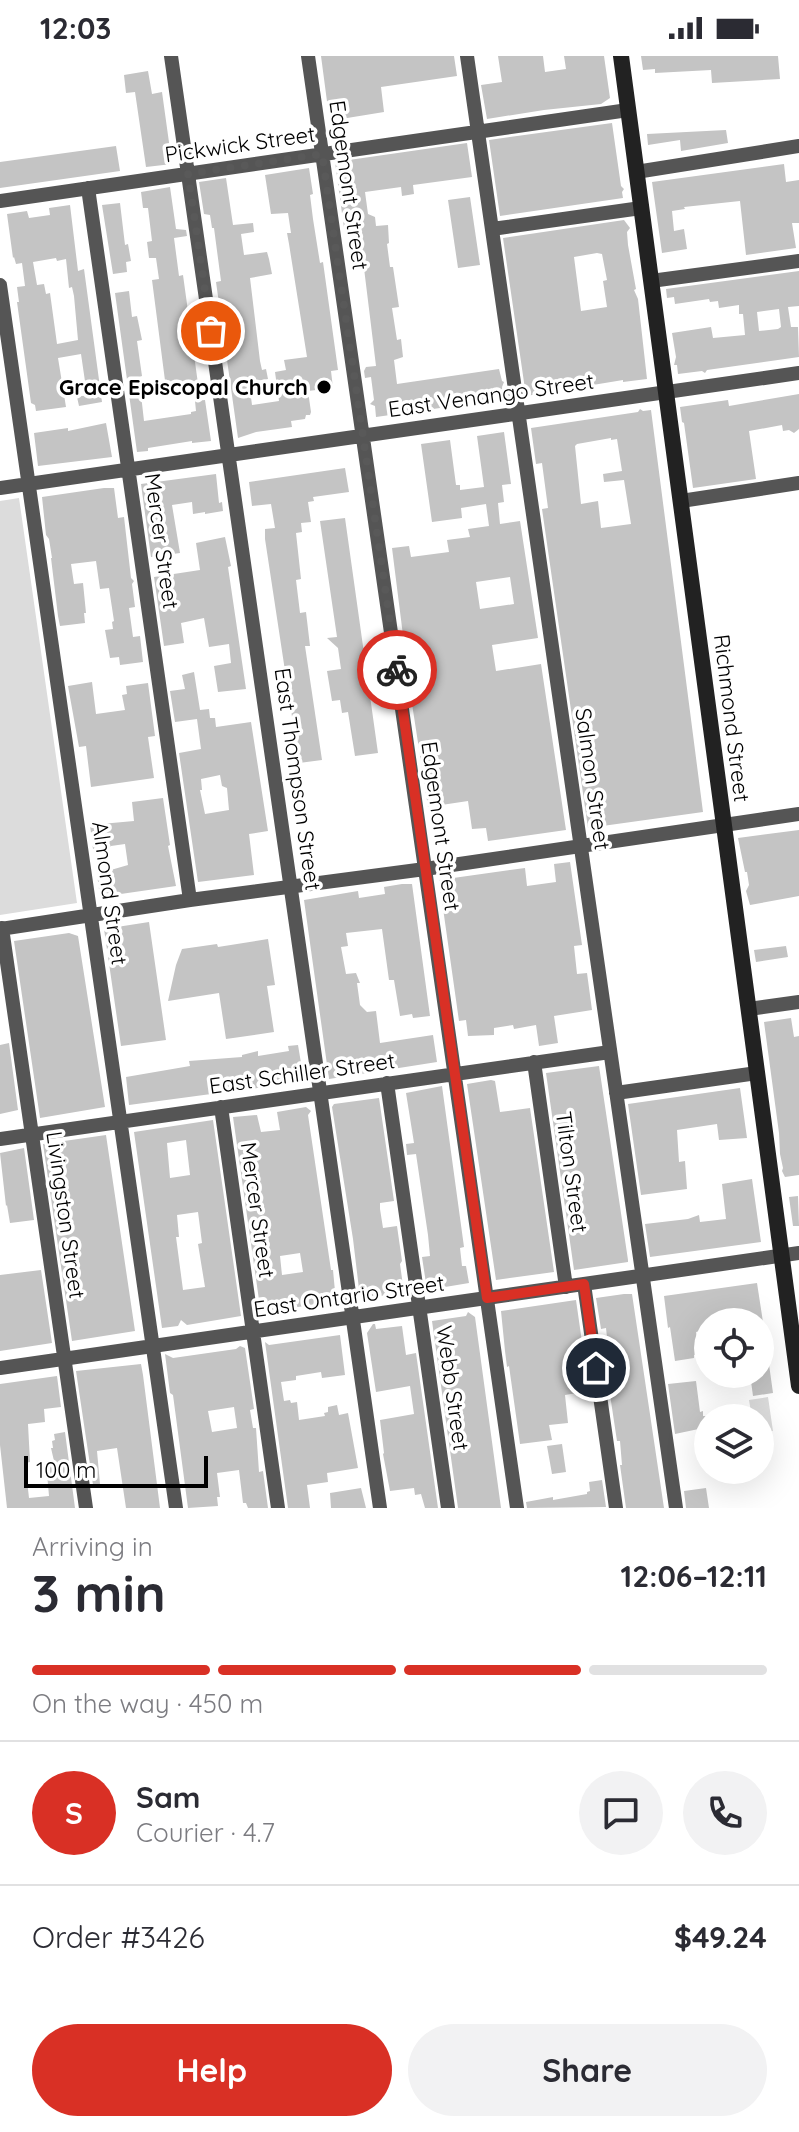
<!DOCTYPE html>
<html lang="en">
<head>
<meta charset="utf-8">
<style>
  :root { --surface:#fff; --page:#f2f2f3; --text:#2b2b33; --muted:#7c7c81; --line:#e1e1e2; --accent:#d93025 }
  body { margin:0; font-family:Quicksand,sans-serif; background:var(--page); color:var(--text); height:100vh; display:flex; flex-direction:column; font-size:30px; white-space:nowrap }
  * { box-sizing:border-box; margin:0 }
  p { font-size:26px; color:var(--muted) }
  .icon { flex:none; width:44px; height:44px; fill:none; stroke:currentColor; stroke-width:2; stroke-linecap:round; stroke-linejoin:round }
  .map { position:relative; height:1452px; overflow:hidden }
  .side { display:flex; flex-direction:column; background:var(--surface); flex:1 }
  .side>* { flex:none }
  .tools { position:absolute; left:694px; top:1252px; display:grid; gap:16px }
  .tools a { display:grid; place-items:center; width:80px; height:80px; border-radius:50%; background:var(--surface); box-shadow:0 8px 32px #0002; font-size:40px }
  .scale { position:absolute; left:24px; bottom:20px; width:184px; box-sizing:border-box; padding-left:8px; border:4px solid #000; border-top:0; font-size:22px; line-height:28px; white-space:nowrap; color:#000; -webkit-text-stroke:6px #fff; paint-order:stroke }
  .pin { position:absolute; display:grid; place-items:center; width:68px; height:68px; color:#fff; margin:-34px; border:4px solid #fff; border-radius:50%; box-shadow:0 2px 8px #0007 }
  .courier { position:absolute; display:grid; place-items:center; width:80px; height:80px; margin:-40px; border:6px solid #d93025; border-radius:50%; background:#fff; color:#222; box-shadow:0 2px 10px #0007 }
  .summary em { font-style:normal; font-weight:800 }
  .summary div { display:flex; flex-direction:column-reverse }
  .summary { display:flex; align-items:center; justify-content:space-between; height:136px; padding:0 32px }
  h1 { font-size:52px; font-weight:800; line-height:60px }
  .bar { display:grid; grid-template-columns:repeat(4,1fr); gap:12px 8px; align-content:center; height:96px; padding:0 32px }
  .bar i { height:10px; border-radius:6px; background:var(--line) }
  .bar .selected { background:var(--accent) }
  .bar p { grid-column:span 4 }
  .line { display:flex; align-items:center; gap:20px; padding:0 32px; border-top:2px solid var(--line) }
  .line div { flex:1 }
  .round { display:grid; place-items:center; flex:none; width:84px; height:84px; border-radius:42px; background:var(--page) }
  .cta { display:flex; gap:16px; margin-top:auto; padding:16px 32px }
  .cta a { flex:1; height:92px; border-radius:48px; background:var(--accent); color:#fff; font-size:32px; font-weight:800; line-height:92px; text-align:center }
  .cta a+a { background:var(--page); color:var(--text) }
  .status { display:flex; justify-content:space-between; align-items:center; height:56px; padding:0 40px; background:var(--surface); direction:ltr }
  .status svg { height:22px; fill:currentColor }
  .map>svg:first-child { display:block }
  .green { fill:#dcdcdc }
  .building { fill:#c4c4c4; fill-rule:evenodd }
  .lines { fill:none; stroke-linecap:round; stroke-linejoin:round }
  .street { stroke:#555; stroke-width:14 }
  .secondary { stroke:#222; stroke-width:16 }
  .done { stroke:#595959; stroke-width:8; stroke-dasharray:0 14.4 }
  .route { stroke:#d93025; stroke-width:10 }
  .poi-dot { fill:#000; stroke:#fff; stroke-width:3 }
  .labels { text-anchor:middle; stroke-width:7; stroke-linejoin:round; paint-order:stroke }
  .street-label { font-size:22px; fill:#000; stroke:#fff }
  .poi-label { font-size:22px; font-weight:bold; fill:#000; stroke:#fff; text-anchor:end }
</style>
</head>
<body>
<div class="status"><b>12:03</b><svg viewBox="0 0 49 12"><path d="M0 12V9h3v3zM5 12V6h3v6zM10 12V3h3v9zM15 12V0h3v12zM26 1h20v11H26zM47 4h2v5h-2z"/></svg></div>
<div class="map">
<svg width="799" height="1452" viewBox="0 0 799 1452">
  <rect width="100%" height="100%" fill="#fff"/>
  <path class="green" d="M 19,442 L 77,847 L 0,859 L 0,445 Z
    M 768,1341 L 773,1375 L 760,1377 L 760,1362 L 752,1362 L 749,1344 Z"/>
  <path class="building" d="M 321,0 L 454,0 L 457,20 L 381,31 L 384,56 L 341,63 L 339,52 L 328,53 Z
    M 498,0 L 543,0 L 545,16 L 566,13 L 564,0 L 604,0 L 610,42 L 601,48 L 544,54 L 487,63 L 481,29 L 502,26 Z
    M 641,0 L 778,0 L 780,23 L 712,27 L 711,14 L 655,17 L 655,13 L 643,14 Z
    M 148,15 L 152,38 L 162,36 L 172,108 L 146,111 L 135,36 L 126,37 L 124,19 Z
    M 612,67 L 621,130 L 624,133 L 622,136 L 623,142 L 500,160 L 489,84 Z
    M 726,74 L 728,87 L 681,95 L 680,84 L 648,89 L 647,78 Z
    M 467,87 L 472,121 L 413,129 L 414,138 L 402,140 L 401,131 L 365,136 L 368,158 L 375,161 L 376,170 L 388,169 L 389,187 L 387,188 L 390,211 L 393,211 L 399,251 L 392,252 L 397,284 L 401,283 L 403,301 L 394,304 L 397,328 L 499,313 L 502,325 L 504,326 L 502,331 L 504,343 L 376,361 L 375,350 L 370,348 L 374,344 L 371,321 L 365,322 L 364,315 L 366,311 L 376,310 L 363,204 L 361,205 L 356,172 L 344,172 L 335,106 Z
    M 116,90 L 120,115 L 0,132 L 0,106 Z
    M 784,108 L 786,126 L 799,124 L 799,167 L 792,167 L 796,192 L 746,199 L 740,145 L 684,151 L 685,153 L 672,155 L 674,175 L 684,173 L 687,193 L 662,197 L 652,126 Z
    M 309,112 L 313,138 L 310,139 L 313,163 L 320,207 L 323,206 L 338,314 L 331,315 L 333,332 L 308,335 L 311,356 L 310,359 L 306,359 L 305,363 L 291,365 L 292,371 L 256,376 L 238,382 L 216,226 L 221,225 L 214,172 L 212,172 L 210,159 L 204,158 L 199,126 L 226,122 L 233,169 L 253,167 L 254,176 L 241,178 L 244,199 L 267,196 L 269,203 L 272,218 L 250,222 L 260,305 L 262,314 L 266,313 L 268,323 L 249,326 L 252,349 L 279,345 L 275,316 L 286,314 L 284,304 L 307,301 L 289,188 L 287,177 L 291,177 L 288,157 L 271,158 L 265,119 Z
    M 170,131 L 176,173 L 186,174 L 187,180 L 174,182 L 179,220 L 183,219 L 199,335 L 167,340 L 152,224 L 159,223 L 156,202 L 149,202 L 147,186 L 152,185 L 148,152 L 143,152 L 141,136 Z
    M 470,141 L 480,209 L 458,212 L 448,144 Z
    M 120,147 L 125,189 L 128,188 L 131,205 L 126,206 L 127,216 L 113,218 L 102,149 Z
    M 70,149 L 78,215 L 84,213 L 102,346 L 79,350 L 77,341 L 87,339 L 81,298 L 58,302 L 66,351 L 36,355 L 35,349 L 31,347 L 17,246 L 19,246 L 17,231 L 25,230 L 22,207 L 16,208 L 14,201 L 13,202 L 7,158 L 27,155 L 29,162 L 50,159 L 49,152 ZM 56,202 L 57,205 L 66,203 L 69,232 L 72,231 L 74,240 L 78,284 L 57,288 L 50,237 L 46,238 L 44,228 L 37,229 L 33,206 Z
    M 624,164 L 630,172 L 627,176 L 628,189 L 636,233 L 634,234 L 638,243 L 647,323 L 623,326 L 623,324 L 526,340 L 503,182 ZM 597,197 L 602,198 L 607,224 L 603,225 L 607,251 L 581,255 L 574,201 Z
    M 799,215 L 799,250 L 788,251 L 791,271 L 798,271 L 799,301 L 707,314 L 705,317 L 702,315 L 678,318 L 677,309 L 674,309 L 676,301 L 672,277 L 711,271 L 713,282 L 745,279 L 743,258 L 739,258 L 739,249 L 719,252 L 718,245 L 710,246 L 709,243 L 675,248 L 674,241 L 667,242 L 666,233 ZM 779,253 L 781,271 L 778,273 L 759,275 L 757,256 Z
    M 129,235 L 132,261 L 137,260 L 142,284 L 137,285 L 142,320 L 139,321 L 144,365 L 191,358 L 191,356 L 196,355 L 195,345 L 205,344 L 211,385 L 192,387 L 192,385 L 148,392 L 148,395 L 137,396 L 115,237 Z
    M 799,338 L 799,373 L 794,377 L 789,374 L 783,375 L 782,369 L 749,375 L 756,423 L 693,432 L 684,367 L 682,366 L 680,351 L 728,344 L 729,350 Z
    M 640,353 L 643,355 L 651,354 L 703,756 L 588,772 L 542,453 L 548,452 L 542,407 L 536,408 L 531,372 L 638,356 ZM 611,382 L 611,384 L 617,383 L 622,415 L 603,418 L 604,426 L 624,424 L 631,468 L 601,472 L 598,445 L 581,448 L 575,390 L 577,388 Z
    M 106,367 L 112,401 L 38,410 L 34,377 L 68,372 L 68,375 Z
    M 504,376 L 511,428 L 502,429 L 504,446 L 498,447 L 500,468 L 520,465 L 538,582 L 492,589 L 496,615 L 541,608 L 566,774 L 488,785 L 486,772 L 472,773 L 468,745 L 428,751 L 410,635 L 392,492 L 409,490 L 411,501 L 449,496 L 447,484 L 470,481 L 468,473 L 489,470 L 486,448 L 461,452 L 462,462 L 432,466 L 421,388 L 450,384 L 456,429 L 460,429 L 460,434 L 484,431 L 477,380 ZM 510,521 L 514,548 L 480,553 L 476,526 Z
    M 345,412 L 349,436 L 313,441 L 314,445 L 308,446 L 311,466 L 301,467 L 302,476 L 296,477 L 301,523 L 296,524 L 300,557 L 306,556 L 310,590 L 305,590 L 322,704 L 299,707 L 265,483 L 265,473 L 275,472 L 271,448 L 252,450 L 249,426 Z
    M 216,418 L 219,447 L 222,446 L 223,455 L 205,458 L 205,456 L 193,458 L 192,446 L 172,449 L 180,497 L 151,501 L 141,428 Z
    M 104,432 L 114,432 L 118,462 L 124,461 L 131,522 L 134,525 L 132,528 L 135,551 L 129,552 L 133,581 L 140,580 L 143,606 L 120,609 L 119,601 L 110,602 L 105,574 L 113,573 L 112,566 L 114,565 L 109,532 L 100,533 L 96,505 L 71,508 L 74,528 L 83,527 L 86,557 L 84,557 L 85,567 L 60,570 L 58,560 L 51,502 L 52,502 L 49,483 L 46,479 L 42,441 Z
    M 345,462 L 378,697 L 355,700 L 348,656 L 342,657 L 340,644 L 332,645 L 327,615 L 341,613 L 338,592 L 327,582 L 337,581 L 320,465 Z
    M 225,481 L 231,510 L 228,511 L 246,633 L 218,636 L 214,610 L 231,607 L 229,588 L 209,591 L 204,562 L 181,567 L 184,587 L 164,590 L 154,521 L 200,514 L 196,487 Z
    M 194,616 L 200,654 L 209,653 L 210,662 L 215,662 L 216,671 L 251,666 L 268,775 L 249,778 L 254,819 L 198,826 L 179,697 L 201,693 L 197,663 L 175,666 L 170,635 L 185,633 L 182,619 ZM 220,719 L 222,730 L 227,732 L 229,754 L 205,758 L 200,734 L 202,734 L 201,723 Z
    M 92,626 L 96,658 L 125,654 L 122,639 L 127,638 L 126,630 L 148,627 L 155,680 L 148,681 L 154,722 L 91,731 L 86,690 L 79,691 L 68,630 Z
    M 163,742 L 170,789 L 168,790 L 176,830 L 100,841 L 97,818 L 128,809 L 125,788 L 111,790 L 108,793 L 105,792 L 93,793 L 90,769 L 134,765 L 132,746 Z
    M 799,774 L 799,840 L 750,849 L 746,835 L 749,829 L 747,816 L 745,816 L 738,782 Z
    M 570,806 L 582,889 L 574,890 L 577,918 L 587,917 L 592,954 L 554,960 L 558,987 L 539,990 L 536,969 L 514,973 L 513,969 L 494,972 L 494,979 L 468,980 L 466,964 L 459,965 L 439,824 L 525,812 L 527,830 L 556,826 L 554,808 Z
    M 402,828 L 412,828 L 430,960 L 413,962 L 412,958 L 400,960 L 394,924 L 389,924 L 382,873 L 346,877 L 348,890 L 341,891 L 346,918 L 356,917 L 360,927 L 357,927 L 360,949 L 367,956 L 376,955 L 380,987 L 433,979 L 437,1006 L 329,1023 L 304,844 L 358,835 L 359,842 L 385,838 L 384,831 Z
    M 149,866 L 166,984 L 121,990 L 104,873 Z
    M 69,877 L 78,880 L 105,1051 L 40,1062 L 14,885 Z
    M 268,883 L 275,929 L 267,930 L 274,976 L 226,983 L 219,937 L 168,945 L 176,909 L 182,893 L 217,888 L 218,891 Z
    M 786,890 L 788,901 L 756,906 L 754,894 Z
    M 791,962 L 794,981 L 799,980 L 799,1119 L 785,1121 L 782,1115 L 783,1112 L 780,1098 L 779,1077 L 764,966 Z
    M 9,987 L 18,1054 L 0,1058 L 0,989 Z
    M 298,989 L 304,1025 L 302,1026 L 129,1049 L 126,1021 L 190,1010 L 189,1005 L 242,1001 L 242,999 L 258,995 L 258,1000 L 289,995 L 288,990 Z
    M 599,1010 L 628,1204 L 628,1206 L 574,1214 L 546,1017 Z
    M 491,1024 L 495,1025 L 500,1056 L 530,1052 L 554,1216 L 496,1224 L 467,1028 Z
    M 442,1030 L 464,1191 L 460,1192 L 462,1210 L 466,1210 L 469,1227 L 427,1234 L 422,1201 L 430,1200 L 428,1179 L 416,1098 L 407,1099 L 406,1088 L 414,1087 L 406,1037 Z
    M 740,1032 L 747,1082 L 719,1084 L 717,1068 L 677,1074 L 679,1106 L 685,1105 L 687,1133 L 641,1139 L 628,1048 Z
    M 379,1042 L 394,1145 L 380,1147 L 380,1153 L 383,1172 L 397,1170 L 402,1205 L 400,1208 L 404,1237 L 371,1241 L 372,1248 L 361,1243 L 359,1233 L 353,1183 L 332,1051 L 334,1048 Z
    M 306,1051 L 311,1055 L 308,1059 L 331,1214 L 333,1214 L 336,1246 L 275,1254 L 261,1258 L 233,1061 L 257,1059 L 261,1076 L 280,1074 L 277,1056 ZM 300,1197 L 303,1216 L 282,1219 L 280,1200 Z
    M 213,1064 L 241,1260 L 187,1269 L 181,1264 L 178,1270 L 162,1272 L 134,1076 ZM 186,1084 L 190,1119 L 170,1122 L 167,1087 ZM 198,1156 L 202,1187 L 198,1188 L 205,1231 L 183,1234 L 176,1181 L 179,1181 L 177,1159 Z
    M 106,1079 L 135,1275 L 72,1285 L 43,1088 Z
    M 24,1092 L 34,1164 L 10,1167 L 7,1149 L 6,1150 L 0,1097 Z
    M 752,1123 L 761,1186 L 650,1201 L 645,1168 L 688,1163 L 699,1159 L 700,1166 L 726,1163 L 722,1128 Z
    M 798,1140 L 799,1170 L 793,1170 L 789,1141 Z
    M 41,1214 L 52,1287 L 0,1295 L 0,1219 Z
    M 757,1227 L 763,1266 L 708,1266 L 708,1270 L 701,1271 L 701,1275 L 696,1276 L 699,1298 L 694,1299 L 694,1302 L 675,1305 L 670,1271 L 668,1272 L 664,1240 Z
    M 624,1238 L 632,1238 L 664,1452 L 626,1452 L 620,1409 L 622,1409 L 620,1385 L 617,1385 L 604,1299 L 609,1299 L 606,1272 L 601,1273 L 596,1242 Z
    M 576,1244 L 589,1335 L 565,1339 L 568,1367 L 549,1369 L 552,1384 L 520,1388 L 509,1310 L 507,1311 L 505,1295 L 501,1255 Z
    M 468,1256 L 475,1261 L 501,1452 L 458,1452 L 432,1265 L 466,1260 Z
    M 373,1268 L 375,1268 L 376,1273 L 402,1270 L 406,1299 L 416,1297 L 438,1452 L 425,1452 L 421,1438 L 415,1439 L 414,1432 L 390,1435 L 383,1398 L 384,1397 L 380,1364 L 414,1358 L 410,1330 L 376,1336 L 367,1277 Z
    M 340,1279 L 345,1319 L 322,1322 L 321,1316 L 296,1320 L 296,1324 L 281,1326 L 284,1345 L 290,1344 L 291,1347 L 297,1346 L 299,1364 L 325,1360 L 324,1357 L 328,1356 L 328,1351 L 337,1349 L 339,1359 L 348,1357 L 358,1412 L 327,1417 L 328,1426 L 307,1429 L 310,1452 L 288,1452 L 265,1286 L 269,1289 Z
    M 760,1287 L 766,1287 L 773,1337 L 753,1340 L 750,1318 L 760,1318 Z
    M 240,1290 L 245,1292 L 254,1353 L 250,1354 L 253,1372 L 256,1372 L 259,1416 L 263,1415 L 268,1452 L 248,1452 L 246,1447 L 243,1447 L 239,1414 L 217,1417 L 220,1441 L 217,1441 L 218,1450 L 188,1452 L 173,1339 L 170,1337 L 165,1298 L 173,1302 L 236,1293 ZM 234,1351 L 237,1372 L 212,1376 L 208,1355 Z
    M 141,1308 L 143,1319 L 160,1452 L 126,1452 L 117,1392 L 97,1395 L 100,1428 L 93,1429 L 76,1315 Z
    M 57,1320 L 61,1351 L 44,1353 L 45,1366 L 28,1368 L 30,1406 L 25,1407 L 29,1442 L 49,1440 L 46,1406 L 54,1405 L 51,1392 L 53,1392 L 52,1385 L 55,1384 L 54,1378 L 65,1376 L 75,1452 L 7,1452 L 0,1389 L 0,1328 Z
    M 696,1325 L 700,1356 L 703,1355 L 703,1360 L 708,1360 L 708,1371 L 675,1378 L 668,1328 Z
    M 562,1388 L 566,1416 L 552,1418 L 547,1390 Z
    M 602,1424 L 606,1451 L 527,1452 L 526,1446 L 553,1441 L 553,1444 L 587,1438 L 587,1436 L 590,1435 L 589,1426 Z
    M 361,1432 L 366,1452 L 331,1452 L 330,1437 Z
    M 706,1432 L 709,1452 L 686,1452 L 684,1435 Z"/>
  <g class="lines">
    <path class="street" d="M 171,0 L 380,1452
      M 308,0 L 517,1452
      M 467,0 L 676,1452
      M 636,116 L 799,90
      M 88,132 L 190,844
      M 0,145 L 628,54
      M 492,173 L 641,152
      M 651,225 L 799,205
      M 0,229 L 176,1452
      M 0,432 L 799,317
      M 681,445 L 799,427
      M 2,872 L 86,1452
      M 0,873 L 190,844 L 425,813 L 799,758
      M 749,953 L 799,946
      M 534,1006 L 566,1231
      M 387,1027 L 448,1452
      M 616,1037 L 757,1017
      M 221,1051 L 278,1452
      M 0,1083 L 610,996
      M 584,1228 L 616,1452
      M 0,1312 L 799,1197"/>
    <path class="secondary" d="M 621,0 L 799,1330"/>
  </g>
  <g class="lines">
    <path class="done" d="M 211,275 L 188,118 L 322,98 L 397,614"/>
    <path class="route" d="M 397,614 L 487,1242 L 584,1228 L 596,1312"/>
  </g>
  <circle class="poi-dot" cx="324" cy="331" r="8"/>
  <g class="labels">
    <g class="street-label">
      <text transform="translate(240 88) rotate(-8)" y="8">Pickwick Street</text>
      <text transform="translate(349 129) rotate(82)" y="8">Edgemont Street</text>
      <text transform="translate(491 339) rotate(-8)" y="8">East Venango Street</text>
      <text transform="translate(162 485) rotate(82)" y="8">Mercer Street</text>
      <text transform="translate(732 662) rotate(83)" y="8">Richmond Street</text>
      <text transform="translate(298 723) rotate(82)" y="8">East Thompson Street</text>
      <text transform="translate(593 723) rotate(82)" y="8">Salmon Street</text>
      <text transform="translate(441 770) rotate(82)" y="8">Edgemont Street</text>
      <text transform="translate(110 837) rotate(82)" y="8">Almond Street</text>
      <text transform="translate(302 1017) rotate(-8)" y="8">East Schiller Street</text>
      <text transform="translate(572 1116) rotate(82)" y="8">Tilton Street</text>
      <text transform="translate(258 1154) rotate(82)" y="8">Mercer Street</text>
      <text transform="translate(66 1159) rotate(82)" y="8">Livingston Street</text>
      <text transform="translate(349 1240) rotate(-8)" y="8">East Ontario Street</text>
      <text transform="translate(453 1332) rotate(82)" y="8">Webb Street</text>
    </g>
    <g class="poi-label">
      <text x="308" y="339">Grace Episcopal Church</text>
    </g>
  </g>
</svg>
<div class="tools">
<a><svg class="icon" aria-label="locate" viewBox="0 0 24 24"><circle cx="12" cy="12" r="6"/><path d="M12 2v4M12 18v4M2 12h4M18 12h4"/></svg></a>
<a><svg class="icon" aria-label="layers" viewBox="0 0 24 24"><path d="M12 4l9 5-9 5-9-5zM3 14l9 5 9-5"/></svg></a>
</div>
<div class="scale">100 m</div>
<div class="pin" style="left:211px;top:275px;background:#ea580c"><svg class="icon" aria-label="bag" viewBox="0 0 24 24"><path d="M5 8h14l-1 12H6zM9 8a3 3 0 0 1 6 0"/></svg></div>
<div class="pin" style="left:596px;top:1312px;background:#1f2937"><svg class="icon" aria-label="home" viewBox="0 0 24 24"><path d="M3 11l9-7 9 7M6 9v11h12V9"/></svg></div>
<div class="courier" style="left:397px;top:614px"><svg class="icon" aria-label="bike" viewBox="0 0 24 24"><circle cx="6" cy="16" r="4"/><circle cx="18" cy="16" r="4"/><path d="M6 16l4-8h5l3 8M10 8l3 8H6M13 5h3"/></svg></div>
</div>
<section class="side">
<div class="summary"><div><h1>3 min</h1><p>Arriving in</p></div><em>12:06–12:11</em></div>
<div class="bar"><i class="selected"></i><i class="selected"></i><i class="selected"></i><i></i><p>On the way · 450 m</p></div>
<div class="line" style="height:144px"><b class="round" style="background:var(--accent);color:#fff">S</b><div><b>Sam</b><p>Courier · 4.7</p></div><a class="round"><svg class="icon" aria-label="chat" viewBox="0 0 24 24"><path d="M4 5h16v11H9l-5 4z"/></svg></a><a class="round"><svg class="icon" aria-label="phone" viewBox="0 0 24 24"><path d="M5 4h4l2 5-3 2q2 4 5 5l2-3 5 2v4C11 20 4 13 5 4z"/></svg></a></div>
<div class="line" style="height:104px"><div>Order #3426</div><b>$49.24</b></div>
<div class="cta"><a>Help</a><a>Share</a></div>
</section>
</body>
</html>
